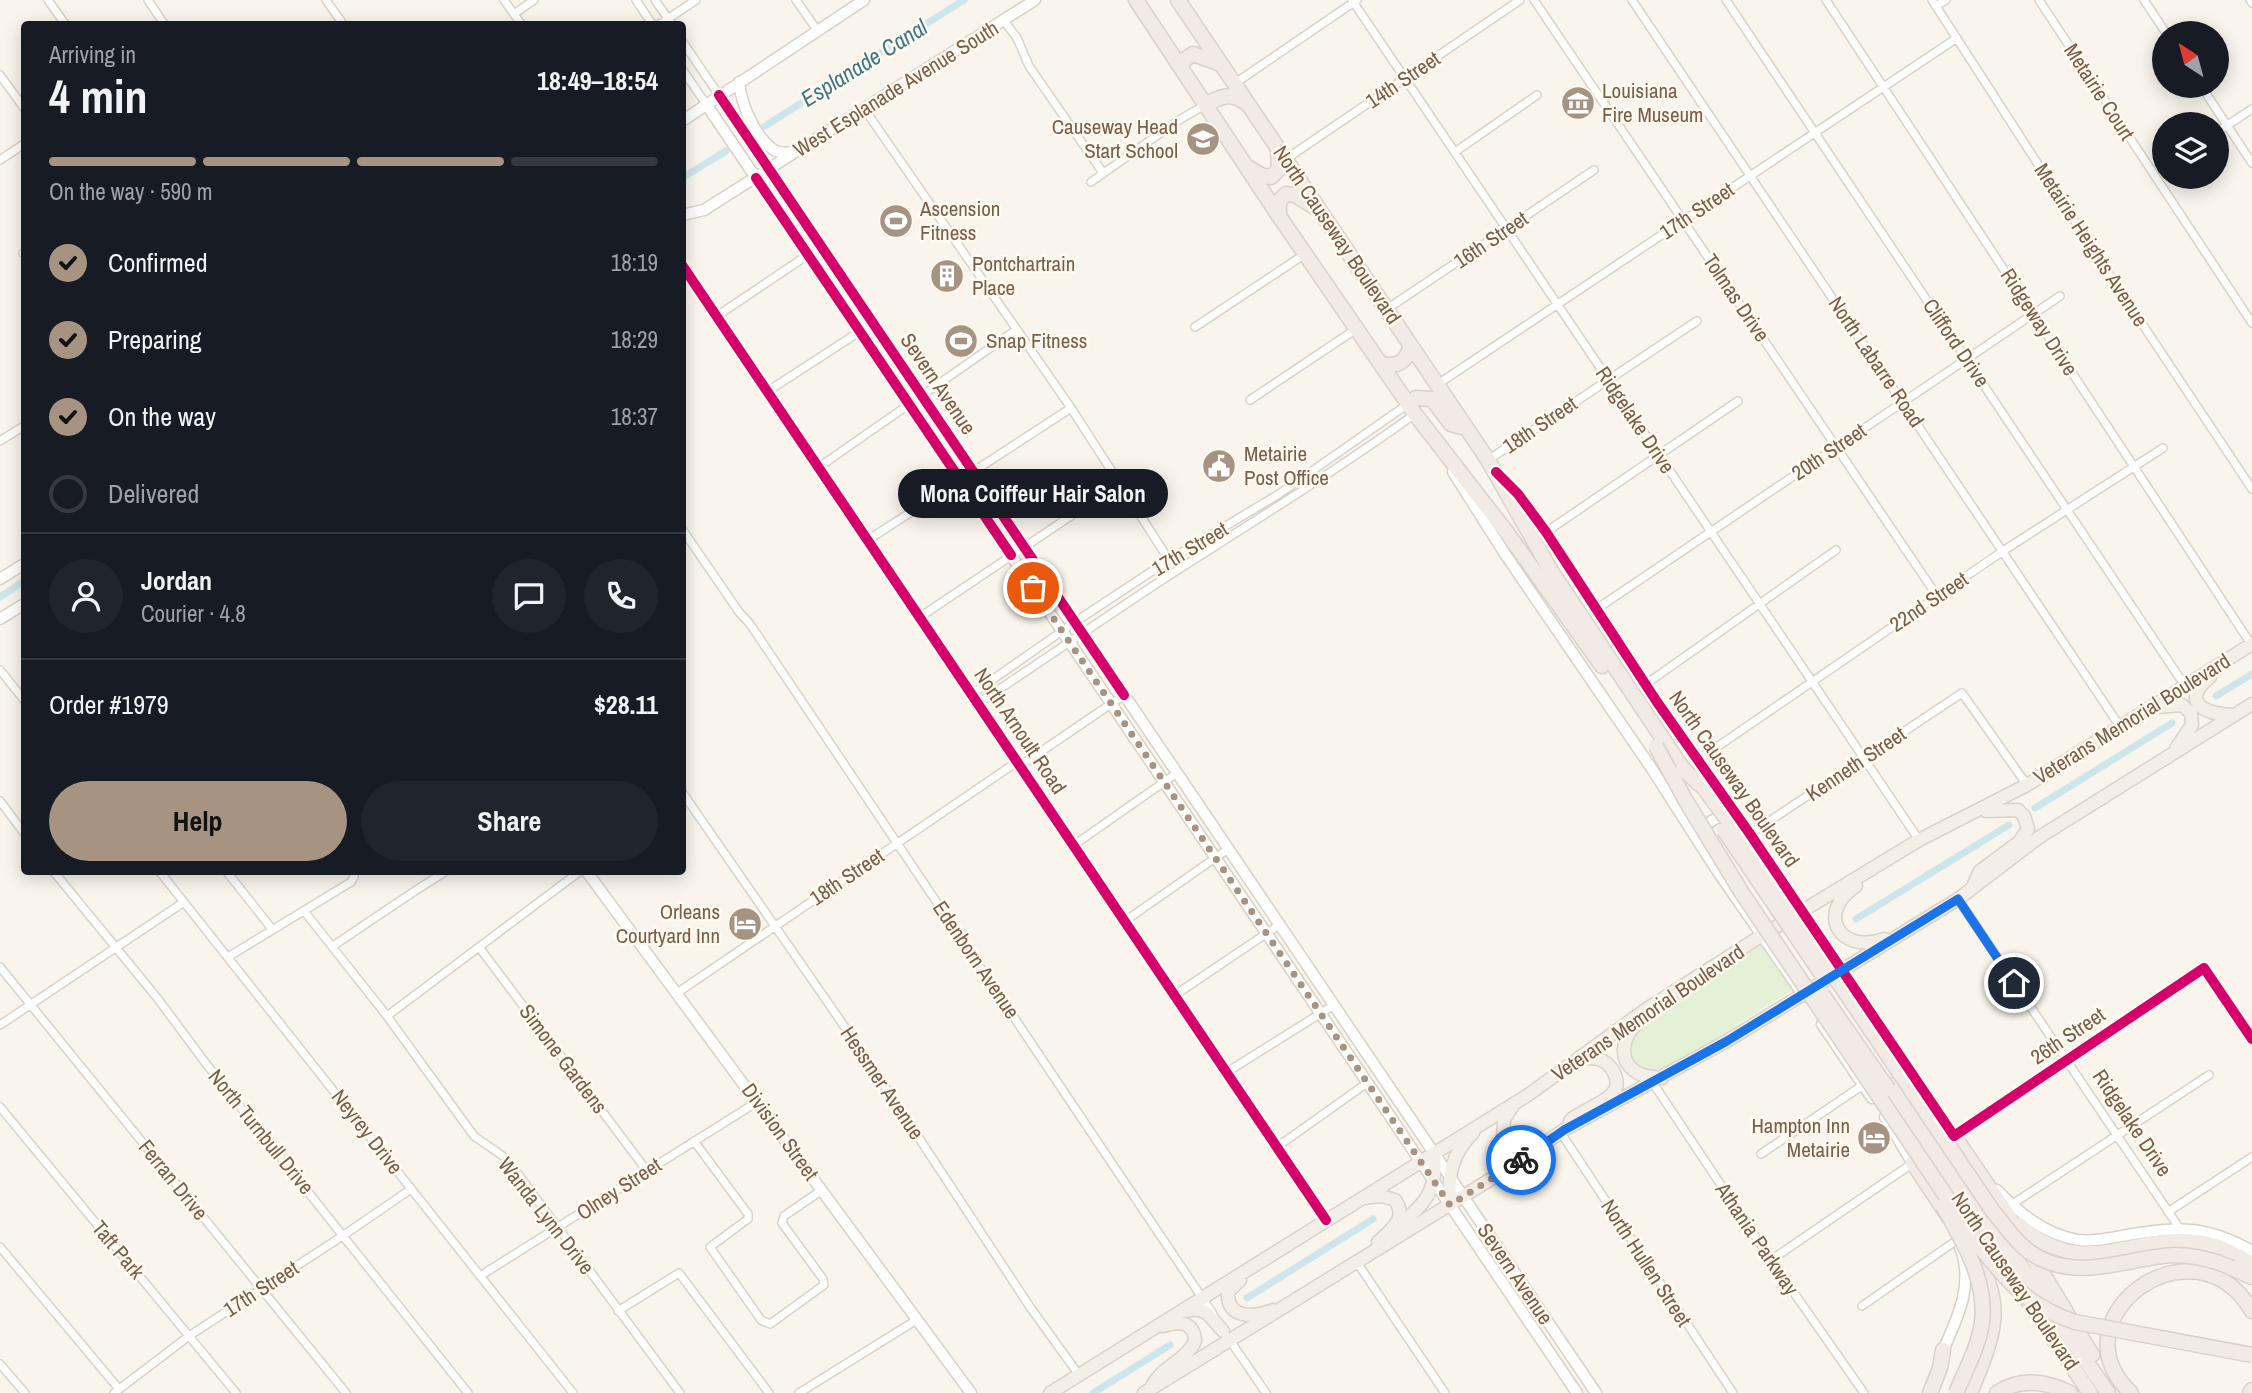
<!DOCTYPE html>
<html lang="en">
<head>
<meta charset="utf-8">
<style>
  :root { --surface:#171b24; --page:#20242c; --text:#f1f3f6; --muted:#9ea1a6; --line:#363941; --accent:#a79382 }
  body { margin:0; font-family:"Archivo Narrow",sans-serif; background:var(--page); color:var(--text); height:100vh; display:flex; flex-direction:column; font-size:26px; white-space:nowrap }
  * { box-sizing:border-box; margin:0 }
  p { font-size:23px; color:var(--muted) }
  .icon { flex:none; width:38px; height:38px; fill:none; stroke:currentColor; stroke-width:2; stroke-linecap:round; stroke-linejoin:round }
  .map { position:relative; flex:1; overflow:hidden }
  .side { position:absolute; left:21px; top:21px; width:665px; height:854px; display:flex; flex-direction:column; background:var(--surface); border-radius:7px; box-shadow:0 4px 18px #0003 }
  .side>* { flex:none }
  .needle { width:46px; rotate:324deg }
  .buttons { position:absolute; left:2152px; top:21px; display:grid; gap:14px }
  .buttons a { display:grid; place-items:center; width:77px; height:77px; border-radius:50%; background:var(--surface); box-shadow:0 4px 18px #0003; font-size:35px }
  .pin { position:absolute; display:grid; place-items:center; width:60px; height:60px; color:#fff; margin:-30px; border:4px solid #fff; border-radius:50%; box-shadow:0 2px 7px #0007 }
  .courier { position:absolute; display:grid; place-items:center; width:70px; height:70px; margin:-35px; border:5px solid #1a73e8; border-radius:50%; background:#fff; color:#222; box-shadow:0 2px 9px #0007 }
  .bubble { position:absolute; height:49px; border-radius:24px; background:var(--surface); box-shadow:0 4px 18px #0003; font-size:23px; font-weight:700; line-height:49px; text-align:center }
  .overview em { font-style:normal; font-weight:700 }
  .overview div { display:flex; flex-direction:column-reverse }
  .overview { display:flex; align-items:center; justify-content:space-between; height:119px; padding:0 28px }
  h1 { font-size:46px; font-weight:700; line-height:52px }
  .bar { display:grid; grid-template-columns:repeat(4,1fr); gap:10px 7px; align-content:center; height:84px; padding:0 28px }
  .bar i { height:9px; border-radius:5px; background:var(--line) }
  .bar .active { background:var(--accent) }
  .bar p { grid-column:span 4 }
  .line { display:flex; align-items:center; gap:18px; padding:0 28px; border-top:2px solid var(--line) }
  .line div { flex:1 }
  .round { display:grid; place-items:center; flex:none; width:74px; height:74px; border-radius:37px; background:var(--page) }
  ol { padding:0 28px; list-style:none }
  li { display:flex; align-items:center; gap:21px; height:77px }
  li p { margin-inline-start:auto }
  li .icon { padding:7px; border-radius:50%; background:var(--accent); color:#111; stroke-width:4 }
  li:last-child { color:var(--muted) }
  li i { width:38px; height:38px; border:4px solid var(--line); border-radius:50% }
  .cta { display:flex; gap:14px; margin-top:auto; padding:14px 28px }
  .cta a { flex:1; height:80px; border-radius:42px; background:var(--accent); color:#111; font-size:28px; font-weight:700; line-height:80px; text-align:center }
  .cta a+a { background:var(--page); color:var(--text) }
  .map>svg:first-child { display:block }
  .green { fill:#e4f1d7 }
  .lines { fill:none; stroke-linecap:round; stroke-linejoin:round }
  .canal { stroke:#cde6eb; stroke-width:7 }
  .street-casing { stroke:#d9d2cb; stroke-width:10 }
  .secondary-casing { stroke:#d8d1c8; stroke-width:13 }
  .primary-casing { stroke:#dad1ca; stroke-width:15 }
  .highway-casing { stroke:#dad1ca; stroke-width:17 }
  .street { stroke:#fefefc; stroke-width:7 }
  .secondary { stroke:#fefefc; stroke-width:10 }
  .primary { stroke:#f3efe6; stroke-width:12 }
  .highway { stroke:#f2eae5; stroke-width:14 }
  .highway-bridge-casing { stroke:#dad1ca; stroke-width:17; stroke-linecap:butt }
  .highway-bridge { stroke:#f2eae5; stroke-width:14 }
  .cycleway-casing { stroke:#fffaf0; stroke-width:15 }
  .cycleway { stroke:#d6006c; stroke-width:10 }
  .done { stroke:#a79382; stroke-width:7; stroke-dasharray:0 12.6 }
  .route { stroke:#1a73e8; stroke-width:9 }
  .labels { text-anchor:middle; stroke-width:5; stroke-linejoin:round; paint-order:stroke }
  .street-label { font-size:21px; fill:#7b5e49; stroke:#fffaf0 }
  .poi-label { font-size:21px; fill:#7b5e49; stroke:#fffaf0; text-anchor:start }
  .water-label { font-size:23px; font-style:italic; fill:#3e7888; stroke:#fffaf0 }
</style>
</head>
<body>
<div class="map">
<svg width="2252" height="1393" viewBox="0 0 2252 1393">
  <rect width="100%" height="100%" fill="#f9f5ed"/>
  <path class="green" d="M 1762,943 L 1793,990 L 1739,1023 L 1713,1043 L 1657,1073 L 1641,1071 L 1628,1056 L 1635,1029 L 1686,990 Z"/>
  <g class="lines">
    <path class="canal" d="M 765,126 L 964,0
      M 682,178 L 726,151
      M 0,597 L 24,581
      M 2216,696 L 2252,674
      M 2035,808 L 2172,723
      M 1856,919 L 2009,825
      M 1247,1298 L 1373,1219
      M 1093,1393 L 1170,1345"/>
    <g class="street-casing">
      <path id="street" d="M 48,0 L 65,24
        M 148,0 L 164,24
        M 326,0 L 343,24
        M 504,0 L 521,24
        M 636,0 L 652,24
        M 655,0 L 672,24
        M 796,0 L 817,30
        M 1352,0 L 1919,840
        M 1534,0 L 1937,596
        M 1632,0 L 2119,725
        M 1726,0 L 2185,686
        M 1826,0 L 2251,644
        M 1932,0 L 2103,265 L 2252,489
        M 2039,0 L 2252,323
        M 2144,0 L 2166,33
        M 2250,0 L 2252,3
        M 1936,6 L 1946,0
        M 514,14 L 534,0
        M 1004,21 L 1017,38 L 1029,66 L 1103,173
        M 660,24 L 696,0
        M 682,41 L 719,95
        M 682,69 L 706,104
        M 0,75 L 24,108
        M 1234,84 L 1357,0
        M 2201,86 L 2252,163
        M 863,107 L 1071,408 L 1169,560
        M 2217,132 L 2252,109
        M 1455,152 L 1537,95
        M 1286,159 L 1520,0
        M 0,160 L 24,144
        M 1091,182 L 1179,120 L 1205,105
        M 23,253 L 24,253
        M 682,265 L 1326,1220
        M 1387,309 L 1594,170
        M 717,316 L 821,246
        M 1195,327 L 1305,254
        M 1438,384 L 1957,38
        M 768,391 L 873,323
        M 1250,400 L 1356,329
        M 0,441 L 24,426
        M 1488,460 L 1697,321
        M 819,467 L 1016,330
        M 682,529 L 739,612 L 750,624 L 1213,1314
        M 1546,532 L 1738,401
        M 868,540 L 1071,408
        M 1598,608 L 2060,296
        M 920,617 L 1120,483
        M 0,670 L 24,700
        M 1646,684 L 1836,550
        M 972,694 L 1075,622 L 1169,560 L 1279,494 L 1408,404
        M 978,703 C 1048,658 1116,609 1187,564 C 1264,515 1341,467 1415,414
        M 1698,760 L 2003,551 L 2163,448
        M 1020,766 L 1124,695
        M 682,792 L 869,1062 L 1030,1307 L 1079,1375
        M 0,801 L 24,833
        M 1750,834 L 1962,693 L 2027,785
        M 1074,845 L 1177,773
        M 54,872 L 158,999 L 207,1065 L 468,1393
        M 160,872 L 573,1393
        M 227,872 L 272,929
        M 1958,899 L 2180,1229
        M 304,911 L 387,1016 L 474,1136 L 507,1159 L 680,1393
        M 1125,921 L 1228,849
        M 333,946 C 371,921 407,895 445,872
        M 479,947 L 647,1171
        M 228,957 L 351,882 L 354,877 L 353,872
        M 0,967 L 346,1393
        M 677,993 L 1017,762
        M 1175,995 L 1279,925
        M 387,1016 L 579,872
        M 0,1025 L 184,902
        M 1227,1072 L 1334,1005
        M 1653,1083 L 1771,1260 L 1864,1393
        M 0,1107 L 236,1393
        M 1561,1133 L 1733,1393
        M 1954,1136 L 2204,968 L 2252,1039
        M 694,1141 L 748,1214 L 748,1219 L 710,1247 L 761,1320 L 770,1324 L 824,1285 L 823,1279 L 782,1223 L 784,1216 L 822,1190
        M 1277,1147 L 1367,1083
        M 1761,1154 L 1863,1085
        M 2011,1205 L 2209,1075
        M 2168,1212 L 2252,1157
        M 0,1247 L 119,1389
        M 1771,1260 L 1913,1163
        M 1356,1261 L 1445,1393
        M 480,1276 L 757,1102
        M 1862,1306 L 1957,1240
        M 618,1311 L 679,1273 L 769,1393
        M 1229,1339 L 1266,1393
        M 0,1364 L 25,1393
        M 114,1393 L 189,1336 L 344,1235 L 411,1189
        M 799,1393 L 918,1319"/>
    </g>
    <g class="secondary-casing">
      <path id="secondary" d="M 739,82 C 741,104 755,137 774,150 C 780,154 788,152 796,152
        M 719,95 L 1596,1393
        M 706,104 L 1577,1393
        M 682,121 L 864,0
        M 682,215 L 704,210 L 1035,0
        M 1453,472 L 1505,554 L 1652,769 L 1716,869 L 1804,996
        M 1502,478 L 1518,494 L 1546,532 L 1657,702 L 1750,834 L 1954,1136
        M 0,579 L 24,564
        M 0,619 L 24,604
        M 1701,836 C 1706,821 1716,816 1731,816
        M 587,872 L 971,1393
        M 1822,1024 L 1872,1098
        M 1885,1117 L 1916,1169
        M 1997,1190 C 2019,1213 2044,1234 2078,1240 C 2094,1242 2111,1238 2127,1235 C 2178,1227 2205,1224 2252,1251
        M 1941,1355 C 1956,1321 1975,1286 1960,1247"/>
    </g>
    <g class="primary-casing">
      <path id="primary" d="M 2210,677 C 2178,703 2207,715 2235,715
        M 2156,707 L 2182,705 L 2191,713 L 2192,725 L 2177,747
        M 1856,886 C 1815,913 1840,955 1884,939
        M 1973,886 L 1980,871 L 2019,842 L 2028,829 L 2024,816 L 2018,810 L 1986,811
        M 1639,1022 C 1622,1035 1616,1063 1640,1074 C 1647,1077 1655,1077 1662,1078
        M 1513,1105 L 1504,1120 L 1503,1139 C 1513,1151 1524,1149 1538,1145
        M 1570,1121 L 1573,1118 C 1584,1110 1602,1104 1612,1094 C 1622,1084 1614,1067 1603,1061 C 1597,1057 1588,1058 1581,1058
        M 1366,1198 C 1378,1195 1384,1196 1395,1200 C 1408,1218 1391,1230 1378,1242
        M 1450,1205 C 1448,1176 1451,1154 1473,1133
        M 1396,1227 C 1425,1205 1438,1191 1434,1153
        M 1240,1280 L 1228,1292 C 1226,1320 1255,1317 1273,1310
        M 1184,1311 C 1207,1306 1209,1316 1223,1331
        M 1152,1386 C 1162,1366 1186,1361 1195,1341 C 1194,1321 1179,1321 1163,1326
        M 1050,1393 L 1528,1095 L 1648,1008 L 1761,936 L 1919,840 L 2027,785 L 2252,644
        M 1144,1393 L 1509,1168 L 1564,1130 L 1727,1041 L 1958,899 L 2038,838 L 2252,704"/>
    </g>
    <g class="highway-casing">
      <path id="highway" d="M 1136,0 L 1279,216 L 1415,414 L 1508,534 L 1602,666
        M 1178,0 L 1488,460 L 1551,571 L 1683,769
        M 1178,64 L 1193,54 L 1218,63
        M 1205,105 C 1221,96 1230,92 1246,103
        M 1247,167 L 1263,176 L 1271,177 L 1279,169 L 1278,150
        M 1279,216 L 1279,201 L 1286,194 L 1295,195 L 1316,208
        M 1380,363 C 1396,369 1409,361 1410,344
        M 1409,404 L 1416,398 L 1432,399 L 1451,424 L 1466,428
        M 1896,1084 L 2108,1393
        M 1888,1089 L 2013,1278
        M 1954,1136 L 2003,1208 L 2092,1355
        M 1913,1163 L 1949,1217
        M 2019,1225 C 2087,1284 2130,1231 2203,1243 C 2221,1246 2236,1255 2252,1264
        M 2232,1268 L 2252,1277
        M 2024,1295 L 2090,1393
        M 1930,1393 L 1940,1368 L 1943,1350
        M 1970,1393 C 1994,1335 2008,1304 1970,1248
        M 1997,1393 C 2021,1377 2046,1381 2070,1393
        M 2131,1393 C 2052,1318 2194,1213 2252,1311
        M 2250,1393 L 2252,1390"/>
    </g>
    <use href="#street" class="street"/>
    <use href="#secondary" class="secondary"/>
    <use href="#primary" class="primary"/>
    <use href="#highway" class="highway"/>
    <g class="highway-bridge-casing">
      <path id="highway-bridge" d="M 1656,746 L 1686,801 L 1742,893 L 1981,1248 C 2010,1285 2029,1306 2075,1322 L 2252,1355
        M 1683,769 L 1704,788 L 1748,848 L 1992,1210 C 2007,1228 2020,1249 2041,1259 C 2085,1280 2130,1257 2174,1255 C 2194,1255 2214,1260 2232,1268
        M 1724,830 L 1821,973
        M 1822,994 L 1888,1089
        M 1943,1206 C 1963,1242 1987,1279 1982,1322 C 1979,1346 1965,1371 1956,1393"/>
    </g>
    <use href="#highway-bridge" class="highway-bridge"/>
    <g class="cycleway-casing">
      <path id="cycleway" d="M 719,95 L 1124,695
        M 756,178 L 1011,555
        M 682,265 L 1326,1220
        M 1496,472 L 1518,494 L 1546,532 L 1657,702 L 1750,834 L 1954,1136 L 2204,968 L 2252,1039"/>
    </g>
    <use href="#cycleway" class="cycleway"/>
  </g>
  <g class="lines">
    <path class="done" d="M 1033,588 L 1450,1205 L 1521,1160"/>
    <path class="route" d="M 1521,1160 L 1564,1130 L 1727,1041 L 1958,899 L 2014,983"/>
  </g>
  <defs>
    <g id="museum-disc" transform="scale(1.75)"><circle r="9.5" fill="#a79382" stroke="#fffaf0"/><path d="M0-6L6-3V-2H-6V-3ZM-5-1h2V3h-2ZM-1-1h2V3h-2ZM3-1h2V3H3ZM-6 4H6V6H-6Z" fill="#fff"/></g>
    <g id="school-disc" transform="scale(1.75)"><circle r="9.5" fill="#a79382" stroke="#fffaf0"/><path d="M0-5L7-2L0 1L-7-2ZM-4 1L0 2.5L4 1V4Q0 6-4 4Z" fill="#fff"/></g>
    <g id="stadium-disc" transform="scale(1.75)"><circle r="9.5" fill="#a79382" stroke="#fffaf0"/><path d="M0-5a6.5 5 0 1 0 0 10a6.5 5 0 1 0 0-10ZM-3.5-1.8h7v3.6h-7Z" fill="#fff"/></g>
    <g id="building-disc" transform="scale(1.75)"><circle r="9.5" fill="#a79382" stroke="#fffaf0"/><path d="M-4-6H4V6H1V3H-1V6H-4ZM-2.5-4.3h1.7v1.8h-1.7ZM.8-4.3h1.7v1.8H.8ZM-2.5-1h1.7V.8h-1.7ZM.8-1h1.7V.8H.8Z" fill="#fff"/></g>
    <g id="civic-disc" transform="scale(1.75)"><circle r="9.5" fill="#a79382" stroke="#fffaf0"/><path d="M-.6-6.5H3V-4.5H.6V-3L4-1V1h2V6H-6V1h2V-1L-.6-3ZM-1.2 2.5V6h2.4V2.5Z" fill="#fff"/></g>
    <g id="hotel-disc" transform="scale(1.75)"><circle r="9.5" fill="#a79382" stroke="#fffaf0"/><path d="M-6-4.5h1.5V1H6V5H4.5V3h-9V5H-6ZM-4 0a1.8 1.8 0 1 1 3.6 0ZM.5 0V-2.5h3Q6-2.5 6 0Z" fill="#fff"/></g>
  </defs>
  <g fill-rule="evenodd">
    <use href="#museum-disc" x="1578" y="103"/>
    <use href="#school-disc" x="1203" y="139"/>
    <use href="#stadium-disc" x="896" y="221"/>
    <use href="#building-disc" x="947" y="276"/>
    <use href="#stadium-disc" x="961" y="341"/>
    <use href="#civic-disc" x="1219" y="466"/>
    <use href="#hotel-disc" x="745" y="924"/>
    <use href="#hotel-disc" x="1874" y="1138"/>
  </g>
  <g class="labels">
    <g class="street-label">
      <text transform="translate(1403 80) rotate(-34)" y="7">14th Street</text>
      <text transform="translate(896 89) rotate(-32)" y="7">West Esplanade Avenue South</text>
      <text transform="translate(2099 92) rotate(57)" y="7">Metairie Court</text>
      <text transform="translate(1697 211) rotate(-34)" y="7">17th Street</text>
      <text transform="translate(1337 235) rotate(56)" y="7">North Causeway Boulevard</text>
      <text transform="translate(1491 240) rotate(-34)" y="7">16th Street</text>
      <text transform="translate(2091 245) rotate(57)" y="7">Metairie Heights Avenue</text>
      <text transform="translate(1736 298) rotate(56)" y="7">Tolmas Drive</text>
      <text transform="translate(2039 322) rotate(57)" y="7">Ridgeway Drive</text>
      <text transform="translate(1956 343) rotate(56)" y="7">Clifford Drive</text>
      <text transform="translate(1876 362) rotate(56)" y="7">North Labarre Road</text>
      <text transform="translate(938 384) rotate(56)" y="7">Severn Avenue</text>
      <text transform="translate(1635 420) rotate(56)" y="7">Ridgelake Drive</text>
      <text transform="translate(1540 425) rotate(-34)" y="7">18th Street</text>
      <text transform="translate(1829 452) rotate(-34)" y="7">20th Street</text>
      <text transform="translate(1190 549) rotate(-31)" y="7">17th Street</text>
      <text transform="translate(1929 602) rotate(-34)" y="7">22nd Street</text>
      <text transform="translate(2132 719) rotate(-32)" y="7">Veterans Memorial Boulevard</text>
      <text transform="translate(1020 731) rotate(56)" y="7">North Arnoult Road</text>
      <text transform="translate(1856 764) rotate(-34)" y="7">Kenneth Street</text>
      <text transform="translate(1734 779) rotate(55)" y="7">North Causeway Boulevard</text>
      <text transform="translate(847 877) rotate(-34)" y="7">18th Street</text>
      <text transform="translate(976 960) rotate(56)" y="7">Edenborn Avenue</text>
      <text transform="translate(1648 1013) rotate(-34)" y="7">Veterans Memorial Boulevard</text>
      <text transform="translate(2068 1036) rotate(-34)" y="7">26th Street</text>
      <text transform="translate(563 1059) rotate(53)" y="7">Simone Gardens</text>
      <text transform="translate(882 1083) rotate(56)" y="7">Hessmer Avenue</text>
      <text transform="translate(2132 1123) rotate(56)" y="7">Ridgelake Drive</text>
      <text transform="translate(261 1132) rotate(51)" y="7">North Turnbull Drive</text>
      <text transform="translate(367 1132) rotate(52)" y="7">Neyrey Drive</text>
      <text transform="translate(780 1132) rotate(54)" y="7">Division Street</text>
      <text transform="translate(173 1180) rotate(51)" y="7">Ferran Drive</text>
      <text transform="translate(619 1189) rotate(-33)" y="7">Olney Street</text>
      <text transform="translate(546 1216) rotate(52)" y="7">Wanda Lynn Drive</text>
      <text transform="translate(1757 1239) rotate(56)" y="7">Athania Parkway</text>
      <text transform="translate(118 1250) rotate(50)" y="7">Taft Park</text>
      <text transform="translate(1646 1263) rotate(57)" y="7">North Hullen Street</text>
      <text transform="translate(1515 1274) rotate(56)" y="7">Severn Avenue</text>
      <text transform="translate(2015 1281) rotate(56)" y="7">North Causeway Boulevard</text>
      <text transform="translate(261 1289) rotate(-33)" y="7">17th Street</text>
    </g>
    <g class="poi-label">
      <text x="1602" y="98">Louisiana<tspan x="1602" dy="24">Fire Museum</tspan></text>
      <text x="1178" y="134" text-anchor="end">Causeway Head<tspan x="1178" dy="24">Start School</tspan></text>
      <text x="920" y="216">Ascension<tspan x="920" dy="24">Fitness</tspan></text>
      <text x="972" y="271">Pontchartrain<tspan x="972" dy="24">Place</tspan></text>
      <text x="986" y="348">Snap Fitness</text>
      <text x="1244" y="461">Metairie<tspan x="1244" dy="24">Post Office</tspan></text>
      <text x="720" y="919" text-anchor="end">Orleans<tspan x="720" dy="24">Courtyard Inn</tspan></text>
      <text x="1850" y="1133" text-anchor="end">Hampton Inn<tspan x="1850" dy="24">Metairie</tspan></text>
    </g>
    <g class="water-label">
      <text transform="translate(864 63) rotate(-32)" y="8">Esplanade Canal</text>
    </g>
  </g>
</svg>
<div class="buttons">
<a><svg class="needle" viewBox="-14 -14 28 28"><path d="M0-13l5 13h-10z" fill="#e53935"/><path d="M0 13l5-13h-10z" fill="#9ea1a6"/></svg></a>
<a><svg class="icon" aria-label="layers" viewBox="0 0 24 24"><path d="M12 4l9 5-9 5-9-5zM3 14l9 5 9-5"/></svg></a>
</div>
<div class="pin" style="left:1033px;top:588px;background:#ea580c"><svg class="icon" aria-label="bag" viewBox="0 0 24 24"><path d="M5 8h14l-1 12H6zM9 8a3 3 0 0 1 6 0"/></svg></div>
<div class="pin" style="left:2014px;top:983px;background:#1f2937"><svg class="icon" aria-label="home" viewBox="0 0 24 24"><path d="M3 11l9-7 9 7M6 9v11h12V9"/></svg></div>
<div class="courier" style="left:1521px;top:1160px"><svg class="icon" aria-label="bike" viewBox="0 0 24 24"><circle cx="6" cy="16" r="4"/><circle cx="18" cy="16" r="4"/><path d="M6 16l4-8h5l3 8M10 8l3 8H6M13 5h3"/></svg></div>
<div class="bubble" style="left:898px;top:469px;width:270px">Mona Coiffeur Hair Salon</div>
<section class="side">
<div class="overview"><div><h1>4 min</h1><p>Arriving in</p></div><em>18:49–18:54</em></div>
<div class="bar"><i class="active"></i><i class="active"></i><i class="active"></i><i></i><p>On the way · 590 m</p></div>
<ol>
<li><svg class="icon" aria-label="check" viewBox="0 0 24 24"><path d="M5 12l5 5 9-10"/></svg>Confirmed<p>18:19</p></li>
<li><svg class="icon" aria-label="check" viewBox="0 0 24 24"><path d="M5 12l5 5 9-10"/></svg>Preparing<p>18:29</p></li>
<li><svg class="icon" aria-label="check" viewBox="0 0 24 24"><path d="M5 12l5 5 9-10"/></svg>On the way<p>18:37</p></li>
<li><i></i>Delivered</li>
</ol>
<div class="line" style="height:126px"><a class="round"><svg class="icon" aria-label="person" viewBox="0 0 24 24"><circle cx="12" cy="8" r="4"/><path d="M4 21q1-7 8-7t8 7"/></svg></a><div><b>Jordan</b><p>Courier · 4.8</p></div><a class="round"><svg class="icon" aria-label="chat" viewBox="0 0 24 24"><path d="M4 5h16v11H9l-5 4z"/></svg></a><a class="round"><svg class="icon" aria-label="phone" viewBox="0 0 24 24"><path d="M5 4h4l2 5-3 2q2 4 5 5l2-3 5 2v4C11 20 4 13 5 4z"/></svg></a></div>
<div class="line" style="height:91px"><div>Order #1979</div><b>$28.11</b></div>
<div class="cta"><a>Help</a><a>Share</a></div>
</section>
</div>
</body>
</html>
